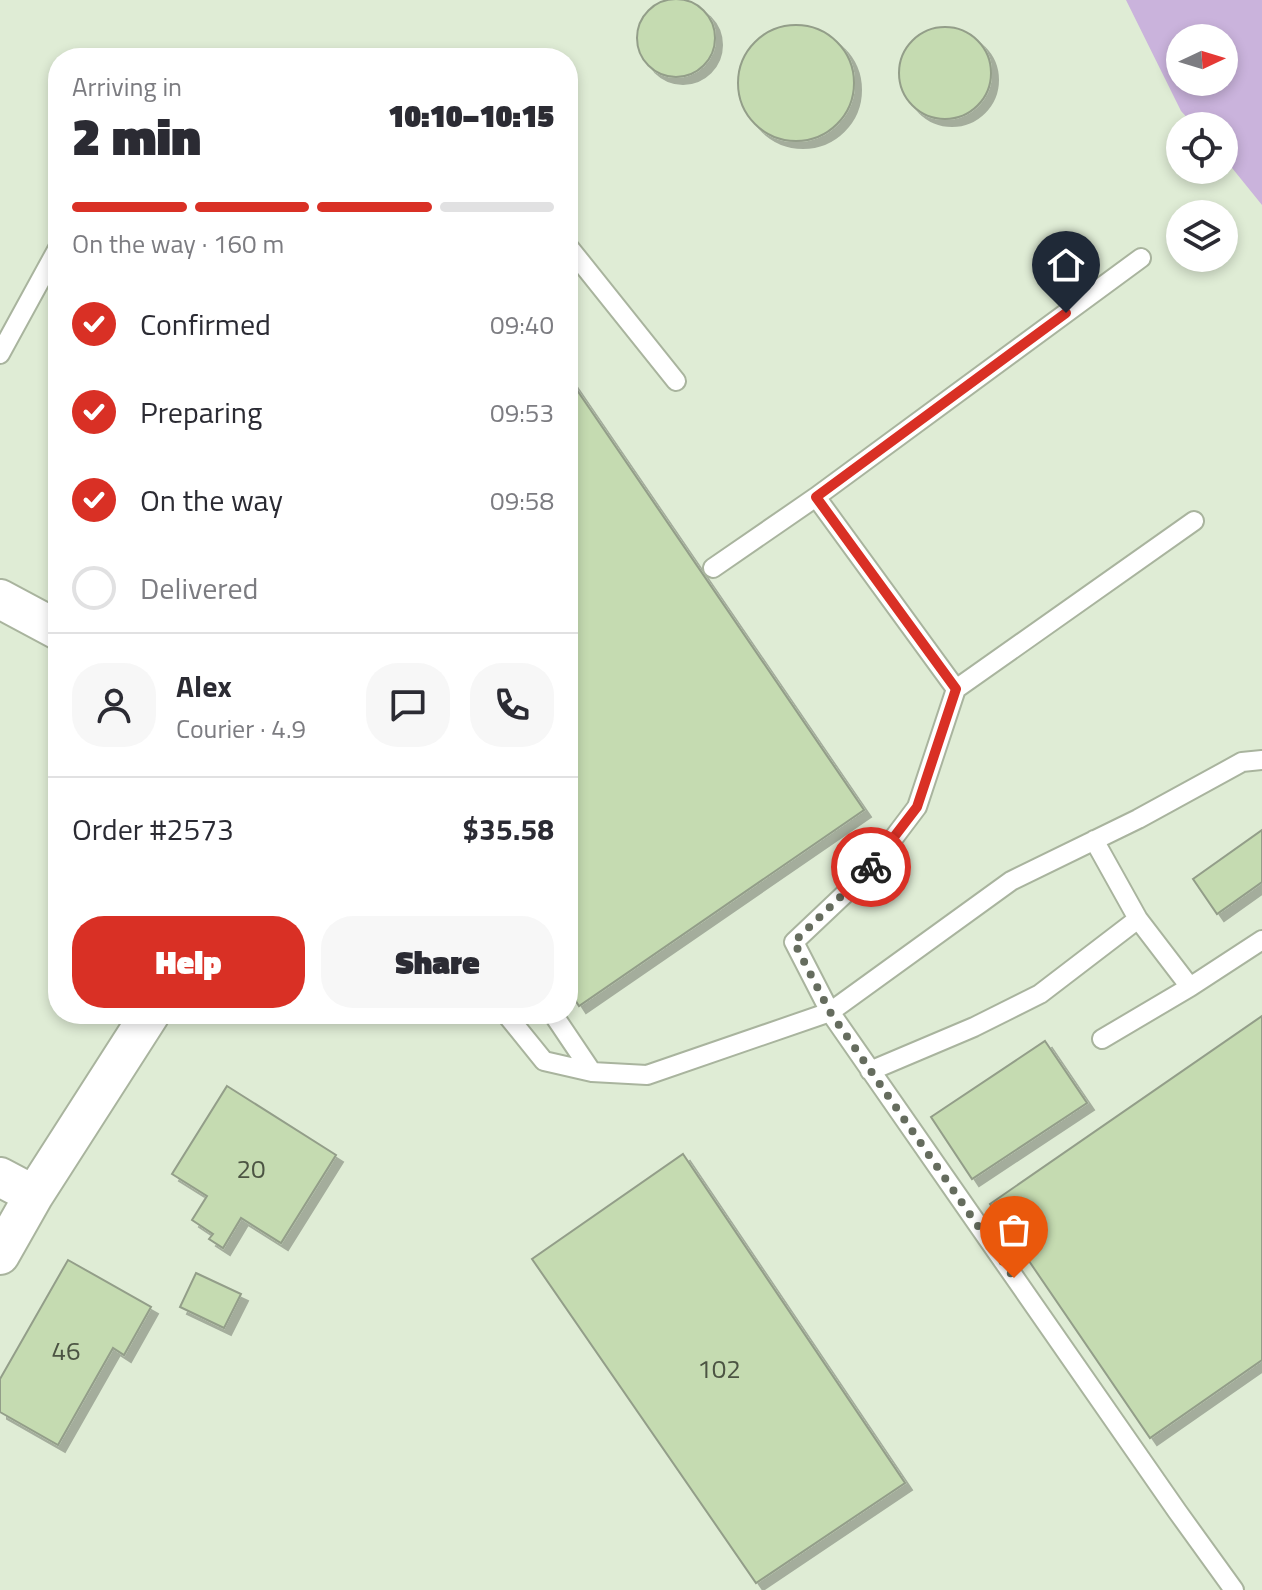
<!DOCTYPE html>
<html lang="en">
<head>
<meta charset="utf-8">
<style>
  :root { --surface:#fff; --page:#f7f7f7; --text:#2b2b33; --muted:#7c7c81; --line:#e1e1e2; --accent:#d93025 }
  body { margin:0; font-family:"Titillium Web",sans-serif; background:var(--page); color:var(--text); height:100vh; display:flex; flex-direction:column; font-size:30px; white-space:nowrap }
  * { box-sizing:border-box; margin:0 }
  p { font-size:26px; color:var(--muted) }
  .icon { flex:none; width:44px; height:44px; fill:none; stroke:currentColor; stroke-width:2; stroke-linecap:round; stroke-linejoin:round }
  .map { position:relative; flex:1; overflow:hidden }
  .side { position:absolute; left:48px; top:48px; width:530px; height:976px; display:flex; flex-direction:column; background:var(--surface); border-radius:32px; box-shadow:0 4px 12px #0003 }
  .side>* { flex:none }
  .needle { width:52px; rotate:86deg }
  .buttons { position:absolute; left:1166px; top:24px; display:grid; gap:16px }
  .buttons a { display:grid; place-items:center; width:72px; height:72px; border-radius:50%; background:var(--surface); box-shadow:0 4px 12px #0003; font-size:40px }
  .pin { position:absolute; display:grid; place-items:center; width:68px; height:68px; color:#fff; margin:-82px -34px; border-radius:50% 50% 50% 0; rotate:-45deg; box-shadow:0 0 8px #0007 }
  .pin .icon { rotate:45deg }
  .courier { position:absolute; display:grid; place-items:center; width:80px; height:80px; margin:-40px; border:6px solid #d93025; border-radius:50%; background:#fff; color:#222; box-shadow:0 2px 10px #0007 }
  .summary em { font-style:normal; font-weight:800 }
  .summary div { display:flex; flex-direction:column-reverse }
  .summary { display:flex; align-items:center; justify-content:space-between; height:136px; padding:0 24px }
  h1 { font-size:52px; font-weight:800; line-height:60px }
  .bar { display:grid; grid-template-columns:repeat(4,1fr); gap:12px 8px; align-content:center; height:96px; padding:0 24px }
  .bar i { height:10px; border-radius:6px; background:var(--line) }
  .bar .on { background:var(--accent) }
  .bar p { grid-column:span 4 }
  .line { display:flex; align-items:center; gap:20px; padding:0 24px; border-top:2px solid var(--line) }
  .line div { flex:1 }
  .round { display:grid; place-items:center; flex:none; width:84px; height:84px; border-radius:32px; background:var(--page) }
  ol { padding:0 24px; list-style:none }
  li { display:flex; align-items:center; gap:24px; height:88px }
  li p { margin-inline-start:auto }
  li .icon { padding:8px; border-radius:50%; background:var(--accent); color:#fff; stroke-width:4 }
  li:last-child { color:var(--muted) }
  li i { width:44px; height:44px; border:4px solid var(--line); border-radius:50% }
  .action { display:flex; gap:16px; margin-top:auto; padding:16px 24px }
  .action a { flex:1; height:92px; border-radius:32px; background:var(--accent); color:#fff; font-size:32px; font-weight:800; line-height:92px; text-align:center }
  .action a+a { background:var(--page); color:var(--text) }
  .map>svg:first-child { display:block }
  .water { fill:#cab3dc; fill-rule:evenodd }
  .building { fill:#c5dbb1; stroke:#939e89; stroke-width:2; filter:url(#shadow) }
  .lines { fill:none; stroke-linecap:round; stroke-linejoin:round }
  .service-casing { stroke:#a9b49e; stroke-width:22 }
  .minor-casing { stroke:#a9b49e; stroke-width:42 }
  .service { stroke:#fff; stroke-width:18 }
  .minor { stroke:#fff; stroke-width:38 }
  .done { stroke:#656c5e; stroke-width:8; stroke-dasharray:0 14.4 }
  .route { stroke:#d93025; stroke-width:10 }
  .labels { text-anchor:middle; stroke-width:6; stroke-linejoin:round; paint-order:stroke }
  .number-label { font-size:26px; fill:#4c5443 }
</style>
</head>
<body>
<div class="map">
<svg width="1262" height="1590" viewBox="0 0 1262 1590">
  <defs>
    <filter id="shadow"><feDropShadow dx="7" dy="7" stdDeviation="0" flood-color="#0004"/></filter>
  </defs>
  <rect width="100%" height="100%" fill="#dfecd5"/>
  <path class="water" d="M 1126,0 L 1262,0 L 1262,205 L 1224,158 L 1224,126 L 1195,126 L 1181,111 ZM 1180,38 L 1224,38 L 1224,82 L 1180,82 Z"/>
  <path class="building" d="M637 38a39 39 0 1 1 78 0a39 39 0 1 1-78 0Z
    M738 83a58 58 0 1 1 116 0a58 58 0 1 1-116 0Z
    M899 73a46 46 0 1 1 92 0a46 46 0 1 1-92 0Z
    M 568,377 L 864,810 L 579,1006 L 568,989 Z
    M 1262,830 L 1262,882 L 1217,914 L 1193,879 Z
    M 1262,1016 L 1262,1360 L 1150,1438 L 990,1204 Z
    M 1045,1041 L 1087,1103 L 972,1179 L 931,1117 Z
    M 227,1086 L 336,1155 L 281,1243 L 241,1218 L 223,1248 L 209,1239 L 213,1234 L 192,1220 L 207,1196 L 172,1174 Z
    M 683,1154 L 905,1483 L 756,1583 L 532,1259 Z
    M 68,1260 L 151,1307 L 124,1355 L 113,1348 L 58,1445 L 0,1412 L 0,1379 Z
    M 196,1273 L 241,1294 L 224,1328 L 180,1307 Z"/>
  <g class="lines">
    <g class="service-casing">
      <path id="service" d="M 568,246 L 676,381
        M 0,354 L 58,248
        M 1194,521 L 956,689 L 917,807 L 868,872 L 794,942 L 830,1012 L 1177,1511 L 1234,1590
        M 713,568 L 816,497
        M 956,689 L 816,497 L 1141,258
        M 1094,840 L 1138,919 L 1190,987 L 1262,940
        M 506,1014 L 544,1061 L 592,1072 L 647,1075 L 830,1012 L 1011,881 L 1138,819 L 1242,762 L 1262,760
        M 553,1014 L 592,1072
        M 1102,1039 L 1190,987
        M 870,1071 L 974,1027 L 1040,994 L 1138,919"/>
    </g>
    <g class="minor-casing">
      <path id="minor" d="M 0,599 L 58,630
        M 0,1177 L 34,1195
        M 0,1255 L 34,1195 L 150,1014"/>
    </g>
    <use href="#service" class="service"/>
    <use href="#minor" class="minor"/>
  </g>
  <g class="lines">
    <path class="done" d="M 871,867 L 794,942 L 830,1012 L 1014,1278"/>
    <path class="route" d="M 871,867 L 917,807 L 956,689 L 816,497 L 1066,313"/>
  </g>
  <g class="labels">
    <g class="number-label">
      <text x="251" y="1178">20</text>
      <text x="66" y="1360">46</text>
      <text x="719" y="1378">102</text>
    </g>
  </g>
</svg>
<div class="buttons">
<a><svg class="needle" viewBox="-14 -14 28 28"><path d="M0-13l5 13h-10z" fill="#e53935"/><path d="M0 13l5-13h-10z" fill="#7c7c81"/></svg></a>
<a><svg class="icon" aria-label="locate" viewBox="0 0 24 24"><circle cx="12" cy="12" r="6"/><path d="M12 2v4M12 18v4M2 12h4M18 12h4"/></svg></a>
<a><svg class="icon" aria-label="layers" viewBox="0 0 24 24"><path d="M12 4l9 5-9 5-9-5zM3 14l9 5 9-5"/></svg></a>
</div>
<div class="pin" style="left:1014px;top:1278px;background:#ea580c"><svg class="icon" aria-label="bag" viewBox="0 0 24 24"><path d="M5 8h14l-1 12H6zM9 8a3 3 0 0 1 6 0"/></svg></div>
<div class="pin" style="left:1066px;top:313px;background:#1f2937"><svg class="icon" aria-label="home" viewBox="0 0 24 24"><path d="M3 11l9-7 9 7M6 9v11h12V9"/></svg></div>
<div class="courier" style="left:871px;top:867px"><svg class="icon" aria-label="bike" viewBox="0 0 24 24"><circle cx="6" cy="16" r="4"/><circle cx="18" cy="16" r="4"/><path d="M6 16l4-8h5l3 8M10 8l3 8H6M13 5h3"/></svg></div>
<section class="side">
<div class="summary"><div><h1>2 min</h1><p>Arriving in</p></div><em>10:10–10:15</em></div>
<div class="bar"><i class="on"></i><i class="on"></i><i class="on"></i><i></i><p>On the way · 160 m</p></div>
<ol>
<li><svg class="icon" aria-label="check" viewBox="0 0 24 24"><path d="M5 12l5 5 9-10"/></svg>Confirmed<p>09:40</p></li>
<li><svg class="icon" aria-label="check" viewBox="0 0 24 24"><path d="M5 12l5 5 9-10"/></svg>Preparing<p>09:53</p></li>
<li><svg class="icon" aria-label="check" viewBox="0 0 24 24"><path d="M5 12l5 5 9-10"/></svg>On the way<p>09:58</p></li>
<li><i></i>Delivered</li>
</ol>
<div class="line" style="height:144px"><a class="round"><svg class="icon" aria-label="person" viewBox="0 0 24 24"><circle cx="12" cy="8" r="4"/><path d="M4 21q1-7 8-7t8 7"/></svg></a><div><b>Alex</b><p>Courier · 4.9</p></div><a class="round"><svg class="icon" aria-label="chat" viewBox="0 0 24 24"><path d="M4 5h16v11H9l-5 4z"/></svg></a><a class="round"><svg class="icon" aria-label="phone" viewBox="0 0 24 24"><path d="M5 4h4l2 5-3 2q2 4 5 5l2-3 5 2v4C11 20 4 13 5 4z"/></svg></a></div>
<div class="line" style="height:104px"><div>Order #2573</div><b>$35.58</b></div>
<div class="action"><a>Help</a><a>Share</a></div>
</section>
</div>
</body>
</html>
